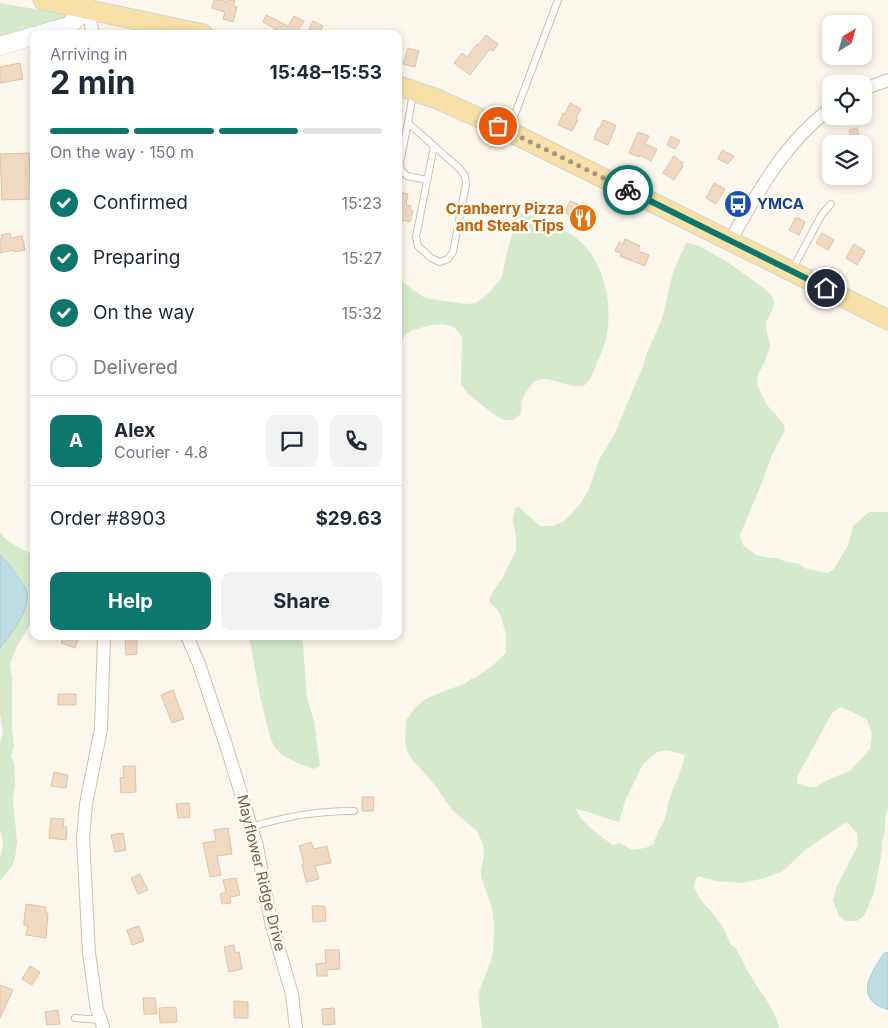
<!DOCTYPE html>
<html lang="en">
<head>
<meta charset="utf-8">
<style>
  :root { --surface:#fff; --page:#f2f2f3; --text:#1f2937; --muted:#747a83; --line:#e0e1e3; --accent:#0f766e }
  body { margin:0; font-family:Inter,sans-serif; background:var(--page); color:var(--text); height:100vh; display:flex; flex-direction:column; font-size:19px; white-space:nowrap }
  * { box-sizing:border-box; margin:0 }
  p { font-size:16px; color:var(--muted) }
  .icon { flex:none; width:28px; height:28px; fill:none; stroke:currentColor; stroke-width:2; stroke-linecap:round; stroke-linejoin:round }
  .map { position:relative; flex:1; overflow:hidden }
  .drawer { position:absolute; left:30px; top:30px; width:372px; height:610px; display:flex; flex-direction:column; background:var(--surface); border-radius:10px; box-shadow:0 2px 8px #0003 }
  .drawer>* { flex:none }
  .needle { width:32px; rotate:37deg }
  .tools { position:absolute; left:822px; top:15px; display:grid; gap:10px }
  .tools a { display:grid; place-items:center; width:50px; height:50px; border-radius:10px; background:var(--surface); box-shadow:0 2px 8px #0003; font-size:25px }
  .pin { position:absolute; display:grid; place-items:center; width:42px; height:42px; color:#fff; margin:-21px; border:2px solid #fff; border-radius:50%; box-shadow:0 1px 5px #0007 }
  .courier { position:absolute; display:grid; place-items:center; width:50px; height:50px; margin:-25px; border:4px solid #0f766e; border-radius:50%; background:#fff; color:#222; box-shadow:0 1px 6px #0007 }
  .headline em { font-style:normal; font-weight:700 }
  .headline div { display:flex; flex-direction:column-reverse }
  .headline { display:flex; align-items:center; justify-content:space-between; height:85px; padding:0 20px }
  h1 { font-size:32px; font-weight:700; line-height:38px }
  .bar { display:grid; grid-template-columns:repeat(4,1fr); gap:8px 5px; align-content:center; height:60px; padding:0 20px }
  .bar i { height:6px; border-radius:4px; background:var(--line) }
  .bar .active { background:var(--accent) }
  .bar p { grid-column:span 4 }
  .line { display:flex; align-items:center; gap:12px; padding:0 20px; border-top:1px solid var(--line) }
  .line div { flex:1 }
  .round { display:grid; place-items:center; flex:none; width:52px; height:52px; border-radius:10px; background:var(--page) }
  ol { padding:0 20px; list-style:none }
  li { display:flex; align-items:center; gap:15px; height:55px }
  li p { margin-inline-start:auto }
  li .icon { padding:5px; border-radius:50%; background:var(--accent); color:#fff; stroke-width:4 }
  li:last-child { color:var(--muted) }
  li i { width:28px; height:28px; border:2px solid var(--line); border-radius:50% }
  .cta { display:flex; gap:10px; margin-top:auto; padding:10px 20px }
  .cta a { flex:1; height:58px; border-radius:10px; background:var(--accent); color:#fff; font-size:20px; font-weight:700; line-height:58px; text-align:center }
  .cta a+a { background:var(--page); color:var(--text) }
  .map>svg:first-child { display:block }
  .green { fill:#d4eaca; fill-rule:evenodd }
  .water { fill:#c0dde6; stroke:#a7cbd7 }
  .building { fill:#f1dac4; stroke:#e3c2a5 }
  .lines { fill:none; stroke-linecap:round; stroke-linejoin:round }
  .service-casing { stroke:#cec1b1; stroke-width:8 }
  .minor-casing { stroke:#cec1b1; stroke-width:14 }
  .secondary-casing { stroke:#d1c1af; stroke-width:19 }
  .primary-casing { stroke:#d9d3ce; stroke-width:21 }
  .service { stroke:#fff; stroke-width:6 }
  .minor { stroke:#fff; stroke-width:12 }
  .secondary { stroke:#fff; stroke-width:18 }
  .primary { stroke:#f7e1a8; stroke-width:19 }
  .done { stroke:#a69686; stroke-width:5; stroke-dasharray:0 9 }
  .route { stroke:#0f766e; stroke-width:6 }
  .labels { text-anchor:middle; stroke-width:5; stroke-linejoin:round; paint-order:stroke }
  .transit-label { font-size:15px; font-weight:bold; fill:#164399; stroke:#fefbf2; text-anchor:start }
  .food-label { font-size:15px; font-weight:bold; fill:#c56008; stroke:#fefbf2; text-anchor:end }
  .street-label { font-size:15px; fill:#77614f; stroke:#fefbf2 }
</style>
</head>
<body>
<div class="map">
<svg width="888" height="1028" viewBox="0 0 888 1028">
  <rect width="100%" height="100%" fill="#fcf7ec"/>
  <path class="green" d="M 0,3 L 81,17 L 0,50 Z
    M 521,213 C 526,215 530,216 536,217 C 547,220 573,234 582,243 C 605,266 612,303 607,335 C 605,344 602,352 598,360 C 595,368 592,378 586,384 C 576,393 551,375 538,380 C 531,383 524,394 522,401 C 521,405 522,409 521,412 C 518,420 508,422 502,419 C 492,414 477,401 468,394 L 461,384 L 462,338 C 455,321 438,323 423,327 C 419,329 412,330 408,333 C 405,335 402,339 399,341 L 399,282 L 405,284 L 425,298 L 466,304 L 476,303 L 489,293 L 502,277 L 507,252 L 514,228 L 514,221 L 516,215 Z
    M 686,243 L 690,243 L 699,246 L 729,263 L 765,289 L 772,296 L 774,303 L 773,308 L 766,322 L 766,328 L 770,346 L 764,363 L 758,375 L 757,384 L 766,404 L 783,423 L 785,430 L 772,455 L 763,480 L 740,535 L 743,545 L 756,555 L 770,558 L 777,558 L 786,562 L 797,563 L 807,569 L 827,573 L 834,569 L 848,545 L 853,526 L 869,512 L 888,512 L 888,808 L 885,819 L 885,831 L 882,841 L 882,851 L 874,893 L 864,916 L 857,921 L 846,921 L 839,916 L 833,900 L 837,886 L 858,845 L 857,833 L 848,823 L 843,824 L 804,851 L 783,871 L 765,878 L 742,883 L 716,881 L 698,876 L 695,881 L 694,888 L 702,902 L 712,912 L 722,926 L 731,945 L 736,948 C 741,959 747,970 753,980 C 763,996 774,1008 779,1028 L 482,1028 L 478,994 L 491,961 L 493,951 L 494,926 L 492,908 L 481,877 L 481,870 L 484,855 L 483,844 L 477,831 L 452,810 L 434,784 L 411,758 L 407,751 L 405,742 L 406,720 L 416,707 L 424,700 L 442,692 L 464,684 L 471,679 L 476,677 L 492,666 L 506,653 L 506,635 L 501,616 L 497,609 L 490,603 L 489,601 L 492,593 L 503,577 L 516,550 L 516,537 L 513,520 L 515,508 L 519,507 L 540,526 L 553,526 L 564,521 L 574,511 L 583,500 L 589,489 L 600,458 L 615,433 L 643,366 C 647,349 656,335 662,318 C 666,307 667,296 670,284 C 673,270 680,256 686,243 ZM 841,707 L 861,716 L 867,720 L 872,733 L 870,749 L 850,771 L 827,780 L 816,787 L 809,787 L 797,783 L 797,777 L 832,713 ZM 667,750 L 685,755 C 682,771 673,787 668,803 C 667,807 667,811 666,815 C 663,825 656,833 654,844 L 645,848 L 632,850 L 620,843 L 613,845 C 599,835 582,824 575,808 L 619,822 L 625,801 L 643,764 L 657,752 Z
    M 0,532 C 7,544 23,548 34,556 L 34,615 L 30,625 L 16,648 L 10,664 L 12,679 L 12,728 L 14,746 L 11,756 L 14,764 L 15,784 L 13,800 L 17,841 L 15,858 L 12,866 L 0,881 C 0,874 0,866 0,859 C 3,844 5,846 0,830 L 0,742 L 3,732 L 0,714 L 0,648 L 16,627 L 27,603 L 27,593 L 23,583 L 6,560 L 0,555 Z
    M 249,636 L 301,636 L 303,644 L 307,699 L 314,721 L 320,766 L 314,769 L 298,763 L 282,755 L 275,748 L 270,737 L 260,696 Z"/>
  <path class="water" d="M 0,555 C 6,560 10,566 15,573 C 19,579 25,585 27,593 C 30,611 10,635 0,648 Z
    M 888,952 L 888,1010 C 885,1008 880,1007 877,1005 C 856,991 875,968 884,953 Z"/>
  <path class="building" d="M 214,0 L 221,0 L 227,2 L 227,0 L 235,0 L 233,6 L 237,7 L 233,22 L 223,19 L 225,12 L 212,8 Z
    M 266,15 L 288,26 L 294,16 L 304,21 L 298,31 L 303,34 L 285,34 L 263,22 Z
    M 313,21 L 323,26 L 319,34 L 309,29 Z
    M 486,35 L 498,44 L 493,51 L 490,49 L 470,75 L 454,63 L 462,53 L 467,57 L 477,44 L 478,45 Z
    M 408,48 L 419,51 L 415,67 L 403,64 Z
    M 20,63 L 23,79 L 0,83 L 0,67 Z
    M 570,103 L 581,109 L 576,118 L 578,120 L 572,131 L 558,125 L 563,113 L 565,114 Z
    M 603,120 L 616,125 L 608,145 L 594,139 L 598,128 L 600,128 Z
    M 857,128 L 860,139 L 852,141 L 849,130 Z
    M 638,132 L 649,136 L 645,144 L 657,149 L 651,161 L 640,155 L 639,157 L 629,153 Z
    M 671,136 L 680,141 L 675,149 L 667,145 Z
    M 722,150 L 734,156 L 728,164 L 718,159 Z
    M 29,153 L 31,199 L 2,200 L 0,154 Z
    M 674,156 L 683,163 L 681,165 L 683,166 L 674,180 L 663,173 Z
    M 714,183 L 725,189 L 716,204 L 706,198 Z
    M 399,192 L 408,194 L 406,205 L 411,206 L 410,210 L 413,211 L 410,222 L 399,219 Z
    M 570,201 L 594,211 L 589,223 L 565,213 Z
    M 796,217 L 805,222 L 799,235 L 789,230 Z
    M 10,233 L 11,238 L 22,236 L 25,250 L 14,252 L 14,250 L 0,253 L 0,239 L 2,238 L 1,235 Z
    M 822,233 L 834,240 L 828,250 L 816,243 Z
    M 625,239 L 640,246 L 638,251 L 649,255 L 645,266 L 620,256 L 621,253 L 615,251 L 619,242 L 623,244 Z
    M 854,244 L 865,251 L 857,265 L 846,258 Z
    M 64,636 L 79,636 L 75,648 L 61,643 Z
    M 125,637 L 137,637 L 137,654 L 126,655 Z
    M 173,690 L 184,719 L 172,723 L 161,695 Z
    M 58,694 L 76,694 L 76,705 L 58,705 Z
    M 123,766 L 135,766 L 136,792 L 121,793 L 120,778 L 124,777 Z
    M 54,772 L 68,775 L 66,788 L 51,786 Z
    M 362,797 L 374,797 L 373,811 L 362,811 Z
    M 189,803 L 190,817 L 178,818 L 176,804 Z
    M 51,818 L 64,819 L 63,827 L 67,827 L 66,840 L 49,838 Z
    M 228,828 L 232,854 L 217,856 L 221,875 L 210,877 L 203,843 L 216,841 L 214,830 Z
    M 123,833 L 126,850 L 115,852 L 111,835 Z
    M 311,842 L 314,849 L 327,846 L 331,863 L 315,866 L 319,879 L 306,882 L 302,864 L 304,863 L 299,846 Z
    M 140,874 L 148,890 L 138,894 L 131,878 Z
    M 236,878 L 240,895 L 230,897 L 231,903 L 222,904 L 220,894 L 226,892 L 223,880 Z
    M 26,904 L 46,907 L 45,913 L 48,913 L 46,938 L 26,935 L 28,926 L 24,925 L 24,922 Z
    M 312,906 L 325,906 L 326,921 L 313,922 Z
    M 139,926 L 144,941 L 132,945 L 127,930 Z
    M 234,945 L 235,953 L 239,952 L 242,969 L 229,972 L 224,947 Z
    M 325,950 L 339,950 L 340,969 L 327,970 L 327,976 L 317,976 L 316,964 L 326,963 Z
    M 30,966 L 40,972 L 32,985 L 22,979 Z
    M 0,985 L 13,990 L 0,1018 Z
    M 143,998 L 155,998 L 157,1014 L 144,1014 Z
    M 234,1001 L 248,1002 L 248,1018 L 234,1018 Z
    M 176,1007 L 177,1022 L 160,1023 L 159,1008 Z
    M 334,1008 L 335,1024 L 323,1025 L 322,1009 Z
    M 58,1010 L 60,1024 L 47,1025 L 45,1012 Z"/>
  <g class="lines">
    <g class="service-casing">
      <path id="service" d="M 413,93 L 408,123 L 460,169 L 465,176 L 466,184 L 453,252 L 448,259 L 440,262 L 431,258 L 418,246 L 416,237 L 434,146
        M 408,123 L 400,162 L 401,170 L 407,176 L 427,180
        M 509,130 L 558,0
        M 792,270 L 822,214 L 831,204
        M 251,827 C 288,816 316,811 354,811
        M 75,1018 L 101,1020"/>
    </g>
    <g class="minor-casing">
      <path id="minor" d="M 86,2 L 93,34
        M 864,89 L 888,80
        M 730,241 C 758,192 785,142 831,108
        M 187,636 L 199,664 L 227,748 L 257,846 L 271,922 L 292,994 L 296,1028
        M 103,1028 L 101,1020 L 97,1010 L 89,953 L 83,838 L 86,804 L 101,729 L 104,636"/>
    </g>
    <g class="secondary-casing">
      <path id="secondary" d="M 41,34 L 69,26 L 86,9
        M 0,46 L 34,36"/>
    </g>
    <g class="primary-casing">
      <path id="primary" d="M 43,0 L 203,34
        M 399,86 L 437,99 L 504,129 L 791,271 L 888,320"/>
    </g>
    <use href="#service" class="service"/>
    <use href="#minor" class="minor"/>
    <use href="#secondary" class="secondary"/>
    <use href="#primary" class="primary"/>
  </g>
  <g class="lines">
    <path class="done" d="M 498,126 L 628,190"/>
    <path class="route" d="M 628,190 L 826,288"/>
  </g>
  <defs>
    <g id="bus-disc" transform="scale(1.4375)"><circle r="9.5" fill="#1a4fb4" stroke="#fefbf2"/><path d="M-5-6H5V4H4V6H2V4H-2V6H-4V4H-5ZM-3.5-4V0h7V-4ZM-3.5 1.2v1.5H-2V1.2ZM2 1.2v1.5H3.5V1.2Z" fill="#fff"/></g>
    <g id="restaurant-disc" transform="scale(1.4375)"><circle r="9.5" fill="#e8710a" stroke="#fefbf2"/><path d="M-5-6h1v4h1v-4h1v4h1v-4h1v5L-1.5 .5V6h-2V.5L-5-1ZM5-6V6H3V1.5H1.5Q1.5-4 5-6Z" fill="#fff"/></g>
  </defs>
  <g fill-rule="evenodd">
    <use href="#bus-disc" x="738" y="204"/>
    <use href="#restaurant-disc" x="583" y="218"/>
  </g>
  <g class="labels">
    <g class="transit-label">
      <text x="757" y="209">YMCA</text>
    </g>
    <g class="food-label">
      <text x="564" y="214">Cranberry Pizza<tspan x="564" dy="17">and Steak Tips</tspan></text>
    </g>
    <g class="street-label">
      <text transform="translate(261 873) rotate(76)" y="5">Mayflower Ridge Drive</text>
    </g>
  </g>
</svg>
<div class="tools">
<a><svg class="needle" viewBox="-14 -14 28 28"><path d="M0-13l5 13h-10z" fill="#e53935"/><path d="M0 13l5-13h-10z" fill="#747a83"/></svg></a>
<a><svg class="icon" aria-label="locate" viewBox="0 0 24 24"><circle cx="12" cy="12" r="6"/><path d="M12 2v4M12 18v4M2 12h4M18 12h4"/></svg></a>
<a><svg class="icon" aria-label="layers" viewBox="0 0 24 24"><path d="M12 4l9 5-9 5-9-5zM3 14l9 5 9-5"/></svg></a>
</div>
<div class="pin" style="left:498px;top:126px;background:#ea580c"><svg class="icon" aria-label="bag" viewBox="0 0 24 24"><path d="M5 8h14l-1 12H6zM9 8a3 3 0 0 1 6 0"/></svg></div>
<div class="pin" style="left:826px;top:288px;background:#1f2937"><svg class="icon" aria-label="home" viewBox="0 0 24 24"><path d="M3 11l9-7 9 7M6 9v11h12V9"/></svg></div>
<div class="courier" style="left:628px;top:190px"><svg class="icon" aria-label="bike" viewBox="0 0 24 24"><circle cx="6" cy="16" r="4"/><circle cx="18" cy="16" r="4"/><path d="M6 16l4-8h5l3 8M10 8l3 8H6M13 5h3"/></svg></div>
<section class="drawer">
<div class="headline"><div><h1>2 min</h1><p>Arriving in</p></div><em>15:48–15:53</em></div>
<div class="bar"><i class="active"></i><i class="active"></i><i class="active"></i><i></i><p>On the way · 150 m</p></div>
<ol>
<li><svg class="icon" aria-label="check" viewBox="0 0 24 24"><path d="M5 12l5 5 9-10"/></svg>Confirmed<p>15:23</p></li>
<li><svg class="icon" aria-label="check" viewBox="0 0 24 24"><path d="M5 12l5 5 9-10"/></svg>Preparing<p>15:27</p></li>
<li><svg class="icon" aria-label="check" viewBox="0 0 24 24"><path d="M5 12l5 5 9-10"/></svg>On the way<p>15:32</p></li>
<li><i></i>Delivered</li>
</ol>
<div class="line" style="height:90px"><b class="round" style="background:var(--accent);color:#fff">A</b><div><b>Alex</b><p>Courier · 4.8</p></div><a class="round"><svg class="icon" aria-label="chat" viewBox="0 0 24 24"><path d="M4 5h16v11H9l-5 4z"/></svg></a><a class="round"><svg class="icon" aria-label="phone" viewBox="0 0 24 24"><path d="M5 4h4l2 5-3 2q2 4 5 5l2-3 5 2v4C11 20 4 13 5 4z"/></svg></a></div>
<div class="line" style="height:65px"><div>Order #8903</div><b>$29.63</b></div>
<div class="cta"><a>Help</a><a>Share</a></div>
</section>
</div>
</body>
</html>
